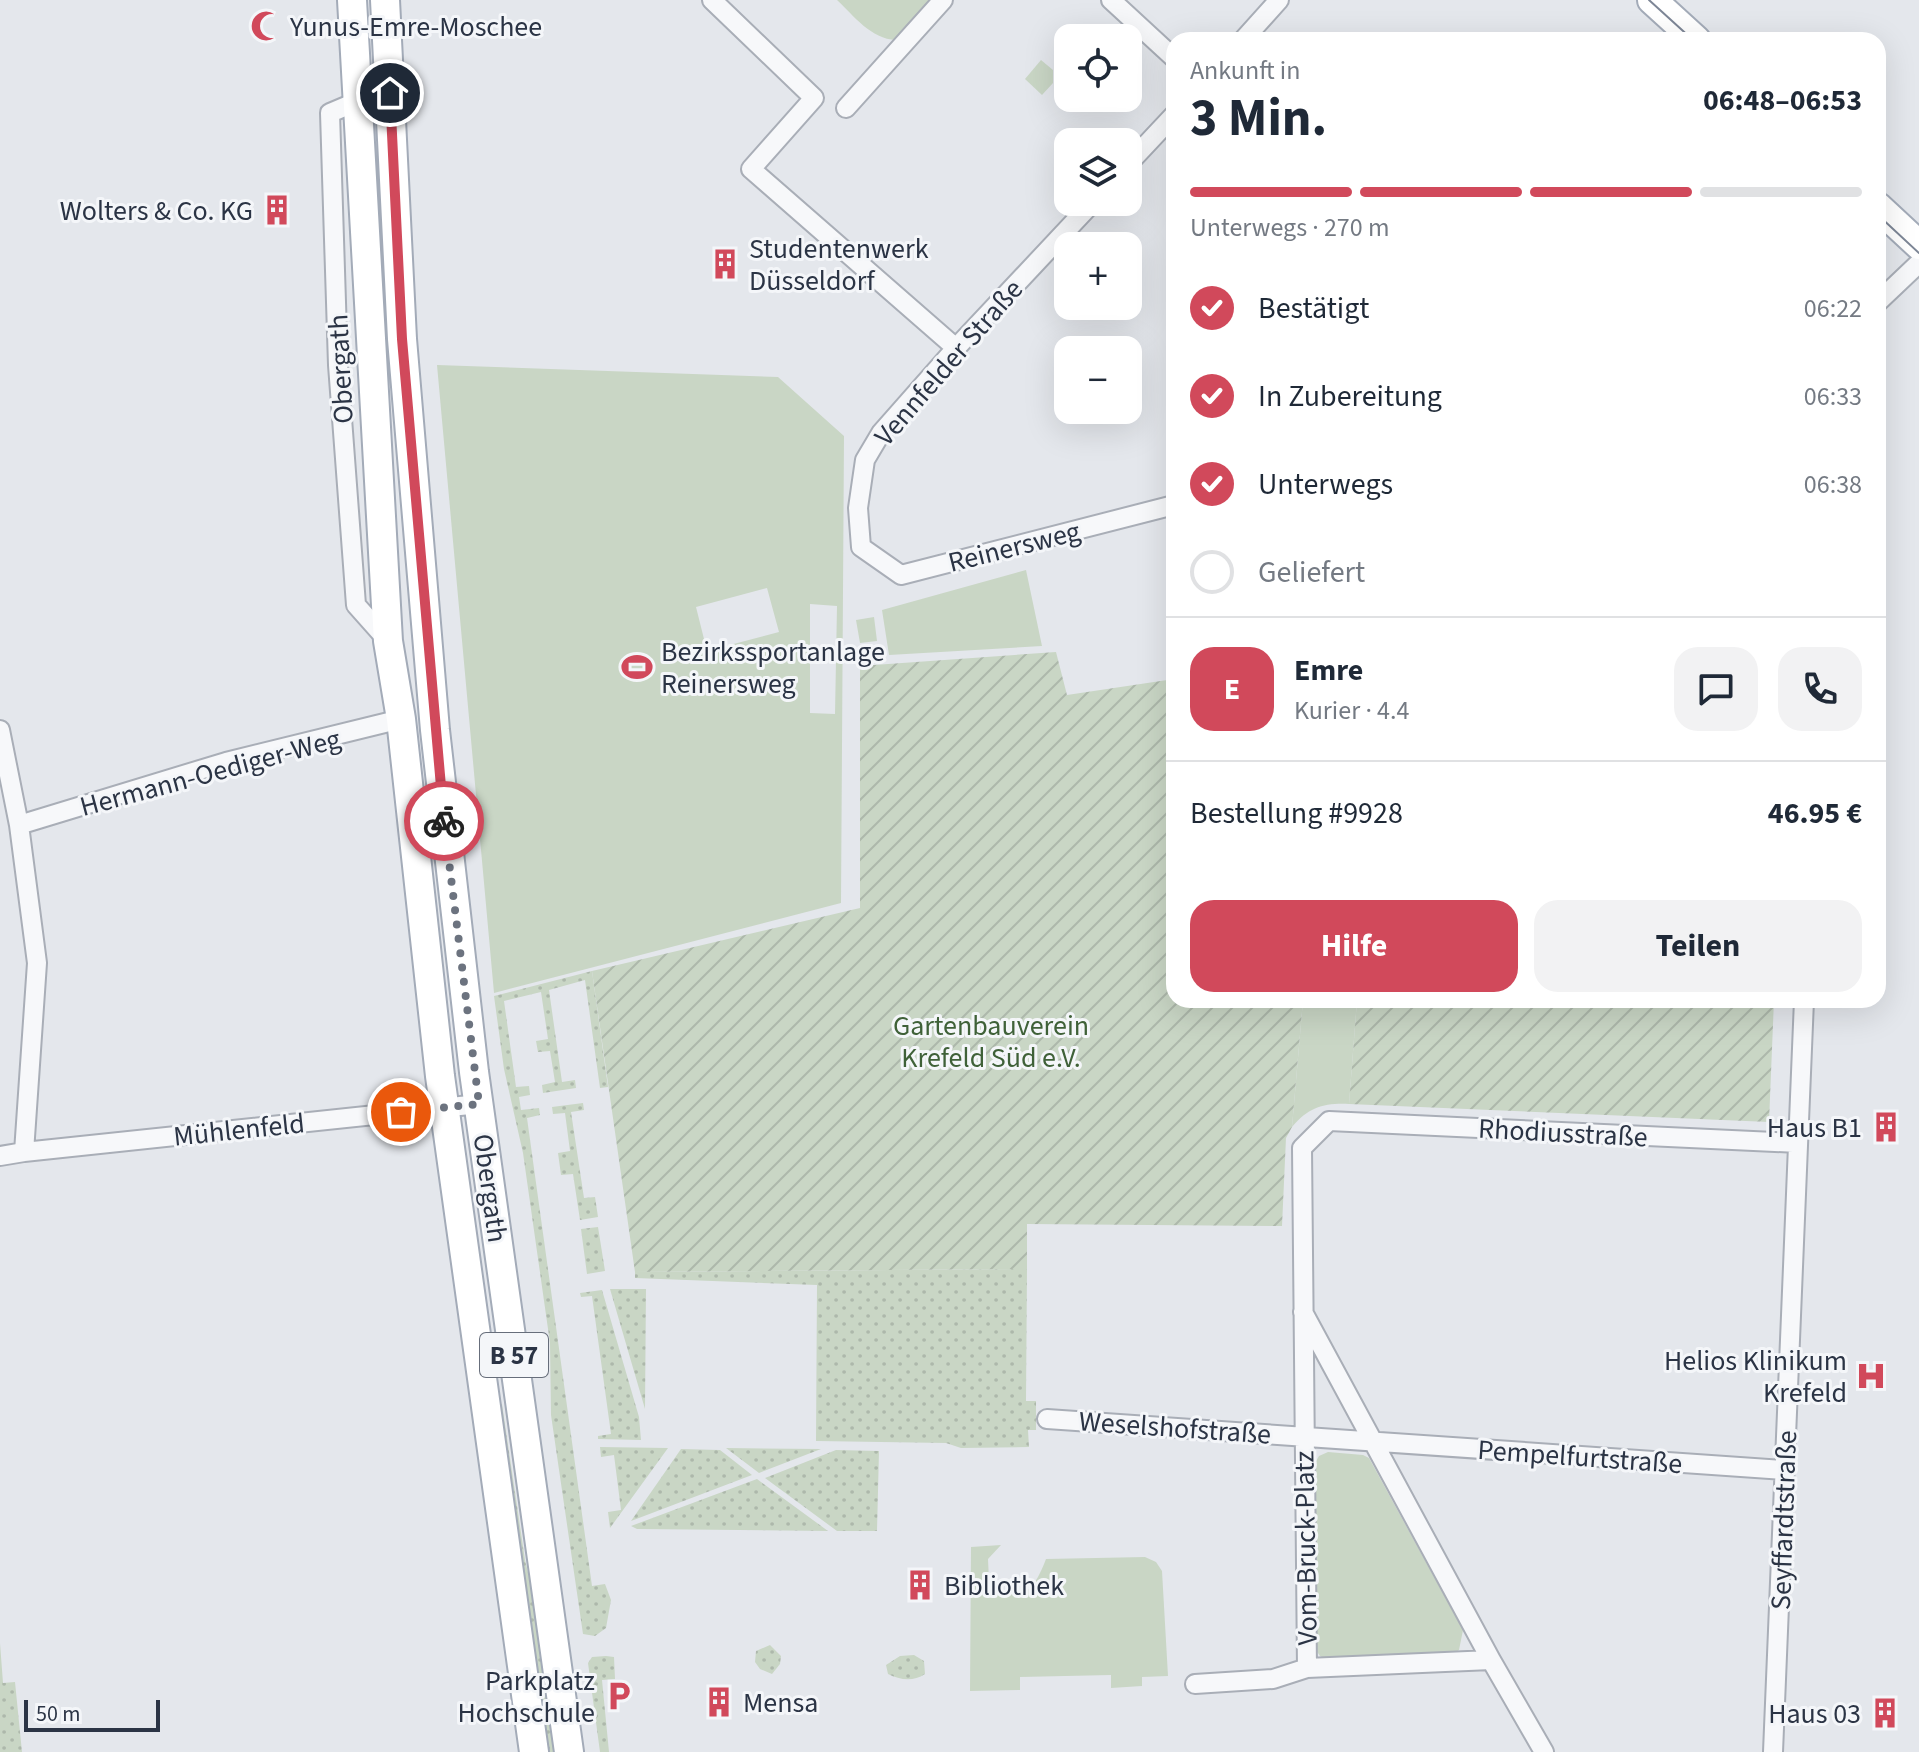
<!DOCTYPE html>
<html lang="de">
<head>
<meta charset="utf-8">
<style>
  :root { --surface:#fff; --page:#f2f2f3; --text:#1f2937; --muted:#747a83; --line:#e0e1e3; --accent:#d1495b }
  body { margin:0; font-family:"Source Sans 3",sans-serif; background:var(--page); color:var(--text); height:100vh; display:flex; flex-direction:column; font-size:30px; white-space:nowrap }
  * { box-sizing:border-box; margin:0 }
  p { font-size:26px; color:var(--muted) }
  .icon { flex:none; width:44px; height:44px; fill:none; stroke:currentColor; stroke-width:2; stroke-linecap:round; stroke-linejoin:round }
  .map { position:relative; flex:1; overflow:hidden }
  .sheet { position:absolute; left:1166px; top:32px; width:720px; height:976px; display:flex; flex-direction:column; background:var(--surface); border-radius:24px; box-shadow:0 8px 32px #0002 }
  .sheet>* { flex:none }
  .buttons { position:absolute; left:1054px; top:24px; display:grid; gap:16px }
  .buttons a { display:grid; place-items:center; width:88px; height:88px; border-radius:16px; background:var(--surface); box-shadow:0 8px 32px #0002; font-size:40px }
  .scale { position:absolute; left:24px; bottom:20px; width:136px; box-sizing:border-box; padding-left:8px; border:4px solid #2b3445; border-top:0; font-size:22px; line-height:28px; white-space:nowrap; color:#2b3445; -webkit-text-stroke:6px #f4f6f9; paint-order:stroke }
  .pin { position:absolute; display:grid; place-items:center; width:68px; height:68px; color:#fff; margin:-34px; border:4px solid #fff; border-radius:50%; box-shadow:0 2px 8px #0007 }
  .courier { position:absolute; display:grid; place-items:center; width:80px; height:80px; margin:-40px; border:6px solid #d1495b; border-radius:50%; background:#fff; color:#222; box-shadow:0 2px 10px #0007 }
  .head em { font-style:normal; font-weight:700 }
  .head div { display:flex; flex-direction:column-reverse }
  .head { display:flex; align-items:center; justify-content:space-between; height:136px; padding:0 24px }
  h1 { font-size:52px; font-weight:700; line-height:60px }
  .bar { display:grid; grid-template-columns:repeat(4,1fr); gap:12px 8px; align-content:center; height:96px; padding:0 24px }
  .bar i { height:10px; border-radius:6px; background:var(--line) }
  .bar .on { background:var(--accent) }
  .bar p { grid-column:span 4 }
  .line { display:flex; align-items:center; gap:20px; padding:0 24px; border-top:2px solid var(--line) }
  .line div { flex:1 }
  .round { display:grid; place-items:center; flex:none; width:84px; height:84px; border-radius:24px; background:var(--page) }
  ol { padding:0 24px; list-style:none }
  li { display:flex; align-items:center; gap:24px; height:88px }
  li p { margin-inline-start:auto }
  li .icon { padding:8px; border-radius:50%; background:var(--accent); color:#fff; stroke-width:4 }
  li:last-child { color:var(--muted) }
  li i { width:44px; height:44px; border:4px solid var(--line); border-radius:50% }
  .cta { display:flex; gap:16px; margin-top:auto; padding:16px 24px }
  .cta a { flex:1; height:92px; border-radius:24px; background:var(--accent); color:#fff; font-size:32px; font-weight:700; line-height:92px; text-align:center }
  .cta a+a { background:var(--page); color:var(--text) }
  .map>svg:first-child { display:block }
  .grass { fill:url(#grass-dots) }
  .park { fill:#c9d6c5; fill-rule:evenodd }
  .garden { fill:url(#garden-furrows) }
  .lines { fill:none; stroke-linecap:round; stroke-linejoin:round }
  .minor-casing { stroke:#a9aeb7; stroke-width:22 }
  .primary-casing { stroke:#a3abb8; stroke-width:32 }
  .minor { stroke:#f7f8fa; stroke-width:18 }
  .primary { stroke:#fff; stroke-width:28 }
  .tram { stroke:#7d8696; stroke-width:2 }
  .done { stroke:#6c737f; stroke-width:8; stroke-dasharray:0 14.4 }
  .route { stroke:#d1495b; stroke-width:10 }
  .labels { text-anchor:middle; stroke-width:6; stroke-linejoin:round; paint-order:stroke }
  .shield { fill:#f4f6f9; stroke:#676e7b; stroke-width:2 }
  .shield-label { font-size:26px; font-weight:bold; fill:#2b3445 }
  .poi-label { font-size:28px; fill:#2b3445; stroke:#f4f6f9; text-anchor:start }
  .street-label { font-size:28px; fill:#2b3445; stroke:#f4f6f9 }
  .park-label { font-size:28px; fill:#3f6138; stroke:#f4f6f9 }
</style>
</head>
<body>
<div class="map">
<svg width="1919" height="1752" viewBox="0 0 1919 1752">
  <defs>
    <pattern id="grass-dots" width="8" height="8" patternUnits="userSpaceOnUse" patternTransform="scale(2)"><rect width="8" height="8" fill="#c9d6c5"/><path d="M2 2h.1M6 6h.1" fill="none" stroke="#adb8ab" stroke-width="1.8" stroke-linecap="round"/></pattern>
    <pattern id="garden-furrows" width="10" height="10" patternUnits="userSpaceOnUse" patternTransform="scale(2)"><rect width="10" height="10" fill="#c9d6c5"/><path d="M-1 1l2-2M0 10L10 0M9 11l2-2" fill="none" stroke="#adb8ab"/></pattern>
  </defs>
  <rect width="100%" height="100%" fill="#e4e7ec"/>
  <path class="grass" d="M 592,971 L 608,1087 L 600,1088 L 585,980 L 549,990 L 562,1082 L 575,1080 L 576,1088 L 543,1093 L 542,1085 L 555,1082 L 550,1051 L 538,1052 L 536,1041 L 548,1039 L 541,992 L 504,1001 L 516,1087 L 529,1086 L 530,1095 L 519,1097 L 521,1110 L 539,1108 L 540,1115 L 527,1118 L 592,1586 L 605,1584 L 611,1600 L 606,1628 L 595,1636 L 583,1634 L 551,1415 L 550,1343 L 523,1153 L 504,1069 L 494,996 Z
    M 583,1103 L 584,1110 L 571,1112 L 584,1198 L 595,1197 L 598,1217 L 580,1220 L 573,1174 L 561,1175 L 558,1153 L 570,1151 L 565,1113 L 553,1114 L 552,1107 Z
    M 598,1227 L 605,1271 L 587,1274 L 581,1229 Z
    M 1027,1269 L 1026,1401 L 1036,1401 L 1036,1430 L 1028,1430 L 1029,1447 L 961,1448 L 946,1443 L 816,1441 L 817,1285 L 635,1278 L 635,1272 Z
    M 610,1289 L 646,1289 L 645,1409 Z
    M 602,1290 L 639,1417 L 641,1440 L 598,1439 L 598,1436 L 611,1434 L 592,1296 L 581,1297 L 580,1293 Z
    M 502,1404 L 525,1560 L 540,1621 L 559,1752 L 543,1752 L 495,1405 Z
    M 600,1447 L 668,1448 L 610,1528 L 608,1512 L 621,1510 L 614,1455 L 601,1457 Z
    M 726,1448 L 821,1449 L 759,1473 Z
    M 681,1449 L 720,1450 L 752,1475 L 631,1521 Z
    M 836,1450 L 879,1451 L 877,1531 L 837,1531 L 765,1478 Z
    M 757,1479 L 828,1531 L 637,1529 L 631,1526 Z
    M 0,1643 L 3,1683 L 15,1682 L 22,1752 L 0,1752 Z
    M 770,1645 L 781,1656 L 780,1664 L 772,1674 L 760,1669 L 755,1662 L 756,1651 Z
    M 914,1655 L 924,1661 L 925,1674 C 913,1682 900,1680 888,1674 L 886,1665 L 900,1656 Z
    M 606,1656 L 614,1657 L 615,1679 L 602,1680 L 609,1752 L 600,1752 L 588,1663 L 592,1657 Z"/>
  <path class="park" d="M 837,0 L 937,0 L 896,40 C 871,39 854,16 837,0 Z
    M 1041,60 L 1053,70 L 1053,83 L 1042,95 L 1025,79 Z
    M 437,365 L 778,377 L 844,436 L 841,903 L 494,993 ZM 767,588 L 779,632 L 707,651 L 696,607 ZM 810,604 L 837,606 L 835,714 L 810,713 Z
    M 1026,570 L 1042,646 L 889,655 L 882,610 Z
    M 874,617 L 877,641 L 860,643 L 856,620 Z
    M 1303,1000 L 1357,1000 L 1349,1104 C 1324,1103 1309,1107 1292,1127 Z
    M 1328,1452 L 1363,1455 L 1369,1458 L 1463,1630 L 1459,1650 L 1449,1656 L 1330,1661 L 1320,1656 L 1316,1650 L 1315,1463 L 1319,1456 Z
    M 1001,1545 L 988,1559 L 989,1581 C 1021,1605 1033,1593 1046,1559 L 1145,1557 L 1156,1562 L 1162,1571 L 1168,1676 L 1142,1677 L 1142,1686 L 1111,1688 L 1111,1675 L 1020,1677 L 1020,1690 L 970,1691 L 971,1547 Z"/>
  <path class="garden" d="M 1056,652 L 1067,695 L 1174,679 L 1174,1000 L 1303,1000 L 1292,1127 L 1286,1138 L 1282,1226 L 1027,1224 L 1027,1269 L 635,1272 L 592,971 L 860,908 L 860,666 Z
    M 1357,1000 L 1774,1000 L 1769,1122 L 1349,1104 Z"/>
  <g class="lines">
    <g class="minor-casing">
      <path id="minor" d="M 712,0 L 814,98 L 751,169 L 956,348
        M 1111,0 L 1174,58
        M 1243,40 L 1279,0
        M 356,102 L 330,113 L 338,365 L 356,605 L 388,641
        M 846,108 L 943,0
        M 1128,164 L 1174,115
        M 1093,202 L 956,348 L 881,433 L 865,460 L 858,508 L 861,547 L 901,575 L 1174,505
        M 1878,302 L 1919,263
        M 0,730 L 19,825 L 37,963 L 24,1152
        M 19,825 L 226,762 L 401,719
        M 0,1156 L 24,1152 L 479,1104
        M 1047,1419 L 1785,1470
        M 1491,1660 L 1544,1752
        M 1307,1668 L 1302,1148 L 1329,1121 L 1798,1143
        M 1195,1684 L 1273,1679 L 1307,1668 L 1491,1660 L 1303,1312
        M 1773,1752 L 1804,1000"/>
    </g>
    <g class="primary-casing">
      <path id="primary" d="M 352,0 L 388,641 L 401,719 L 440,1076 L 534,1752
        M 385,0 L 402,339 L 435,730 L 474,1072 L 569,1752
        M 1652,0 L 1696,40
        M 1878,207 L 1919,245"/>
    </g>
    <use href="#minor" class="minor"/>
    <use href="#primary" class="primary"/>
    <path class="tram" d="M 1649,0 L 1693,40
      M 1878,215 L 1919,253"/>
  </g>
  <g class="lines">
    <path class="done" d="M 401,1112 L 479,1104 L 444,821"/>
    <path class="route" d="M 390,93 L 402,339 L 444,821"/>
  </g>
  <defs>
    <g id="mosque-bare" transform="scale(2.4)"><path d="M3.5-4.9A6 6 0 1 0 3.5 4.9A5 5 0 1 1 3.5-4.9Z" fill="#d1495b" stroke="#f4f6f9" stroke-width="2.5" paint-order="stroke"/></g>
    <g id="building-bare" transform="scale(2.4)"><path d="M-4-6H4V6H1V3H-1V6H-4ZM-2.5-4.3h1.7v1.8h-1.7ZM.8-4.3h1.7v1.8H.8ZM-2.5-1h1.7V.8h-1.7ZM.8-1h1.7V.8H.8Z" fill="#d1495b" stroke="#f4f6f9" stroke-width="2.5" paint-order="stroke"/></g>
    <g id="stadium-bare" transform="scale(2.4)"><path d="M0-5a6.5 5 0 1 0 0 10a6.5 5 0 1 0 0-10ZM-3.5-1.8h7v3.6h-7Z" fill="#d1495b" stroke="#f4f6f9" stroke-width="2.5" paint-order="stroke"/></g>
    <g id="hospital-bare" transform="scale(2.4)"><path d="M-5-5h3v3.5h4V-5h3V5h-3V1.5h-4V5h-3Z" fill="#d1495b" stroke="#f4f6f9" stroke-width="2.5" paint-order="stroke"/></g>
    <g id="parking-bare" transform="scale(2.4)"><path d="M-3.5-5.5H1a3.5 3.5 0 0 1 0 7H-1V5.5H-3.5ZM-1-3.4V-.6H.8a1.4 1.4 0 0 0 0-2.8Z" fill="#d1495b" stroke="#f4f6f9" stroke-width="2.5" paint-order="stroke"/></g>
  </defs>
  <g fill-rule="evenodd">
    <use href="#mosque-bare" x="266" y="26"/>
    <use href="#building-bare" x="277" y="210"/>
    <use href="#building-bare" x="725" y="264"/>
    <use href="#stadium-bare" x="637" y="667"/>
    <use href="#building-bare" x="1886" y="1127"/>
    <use href="#hospital-bare" x="1871" y="1376"/>
    <use href="#building-bare" x="920" y="1585"/>
    <use href="#parking-bare" x="619" y="1696"/>
    <use href="#building-bare" x="719" y="1702"/>
    <use href="#building-bare" x="1885" y="1713"/>
  </g>
  <g class="labels">
    <rect class="shield" x="480" y="1333" width="68" height="44" rx="6"/>
    <g class="shield-label">
      <text x="514" y="1364">B 57</text>
    </g>
    <g class="poi-label">
      <text x="290" y="36">Yunus-Emre-Moschee</text>
      <text x="253" y="220" text-anchor="end">Wolters &amp; Co. KG</text>
      <text x="749" y="258">Studentenwerk<tspan x="749" dy="32">Düsseldorf</tspan></text>
      <text x="661" y="661">Bezirkssportanlage<tspan x="661" dy="32">Reinersweg</tspan></text>
      <text x="1862" y="1137" text-anchor="end">Haus B1</text>
      <text x="1847" y="1370" text-anchor="end">Helios Klinikum<tspan x="1847" dy="32">Krefeld</tspan></text>
      <text x="944" y="1595">Bibliothek</text>
      <text x="595" y="1690" text-anchor="end">Parkplatz<tspan x="595" dy="32">Hochschule</tspan></text>
      <text x="743" y="1712">Mensa</text>
      <text x="1861" y="1723" text-anchor="end">Haus 03</text>
    </g>
    <g class="street-label">
      <text transform="translate(948 362) rotate(-49)" y="10">Vennfelder Straße</text>
      <text transform="translate(340 369) rotate(-93)" y="10">Obergath</text>
      <text transform="translate(1014 546) rotate(-14)" y="10">Reinersweg</text>
      <text transform="translate(210 772) rotate(-15)" y="10">Hermann-Oediger-Weg</text>
      <text transform="translate(239 1129) rotate(-6)" y="10">Mühlenfeld</text>
      <text transform="translate(1563 1132) rotate(3)" y="10">Rhodiusstraße</text>
      <text transform="translate(491 1188) rotate(82)" y="10">Obergath</text>
      <text transform="translate(1175 1427) rotate(4)" y="10">Weselshofstraße</text>
      <text transform="translate(1580 1456) rotate(4)" y="10">Pempelfurtstraße</text>
      <text transform="translate(1783 1520) rotate(-88)" y="10">Seyffardtstraße</text>
      <text transform="translate(1305 1548) rotate(-91)" y="10">Vom-Bruck-Platz</text>
    </g>
    <g class="park-label">
      <text x="991" y="1035">Gartenbauverein<tspan x="991" dy="32">Krefeld Süd e.V.</tspan></text>
    </g>
  </g>
</svg>
<div class="buttons">
<a><svg class="icon" aria-label="locate" viewBox="0 0 24 24"><circle cx="12" cy="12" r="6"/><path d="M12 2v4M12 18v4M2 12h4M18 12h4"/></svg></a>
<a><svg class="icon" aria-label="layers" viewBox="0 0 24 24"><path d="M12 4l9 5-9 5-9-5zM3 14l9 5 9-5"/></svg></a>
<a>+</a>
<a>−</a>
</div>
<div class="scale">50 m</div>
<div class="pin" style="left:401px;top:1112px;background:#ea580c"><svg class="icon" aria-label="bag" viewBox="0 0 24 24"><path d="M5 8h14l-1 12H6zM9 8a3 3 0 0 1 6 0"/></svg></div>
<div class="pin" style="left:390px;top:93px;background:#1f2937"><svg class="icon" aria-label="home" viewBox="0 0 24 24"><path d="M3 11l9-7 9 7M6 9v11h12V9"/></svg></div>
<div class="courier" style="left:444px;top:821px"><svg class="icon" aria-label="bike" viewBox="0 0 24 24"><circle cx="6" cy="16" r="4"/><circle cx="18" cy="16" r="4"/><path d="M6 16l4-8h5l3 8M10 8l3 8H6M13 5h3"/></svg></div>
<section class="sheet">
<div class="head"><div><h1>3 Min.</h1><p>Ankunft in</p></div><em>06:48–06:53</em></div>
<div class="bar"><i class="on"></i><i class="on"></i><i class="on"></i><i></i><p>Unterwegs · 270 m</p></div>
<ol>
<li><svg class="icon" aria-label="check" viewBox="0 0 24 24"><path d="M5 12l5 5 9-10"/></svg>Bestätigt<p>06:22</p></li>
<li><svg class="icon" aria-label="check" viewBox="0 0 24 24"><path d="M5 12l5 5 9-10"/></svg>In Zubereitung<p>06:33</p></li>
<li><svg class="icon" aria-label="check" viewBox="0 0 24 24"><path d="M5 12l5 5 9-10"/></svg>Unterwegs<p>06:38</p></li>
<li><i></i>Geliefert</li>
</ol>
<div class="line" style="height:144px"><b class="round" style="background:var(--accent);color:#fff">E</b><div><b>Emre</b><p>Kurier · 4.4</p></div><a class="round"><svg class="icon" aria-label="chat" viewBox="0 0 24 24"><path d="M4 5h16v11H9l-5 4z"/></svg></a><a class="round"><svg class="icon" aria-label="phone" viewBox="0 0 24 24"><path d="M5 4h4l2 5-3 2q2 4 5 5l2-3 5 2v4C11 20 4 13 5 4z"/></svg></a></div>
<div class="line" style="height:104px"><div>Bestellung #9928</div><b>46.95 €</b></div>
<div class="cta"><a>Hilfe</a><a>Teilen</a></div>
</section>
</div>
</body>
</html>
